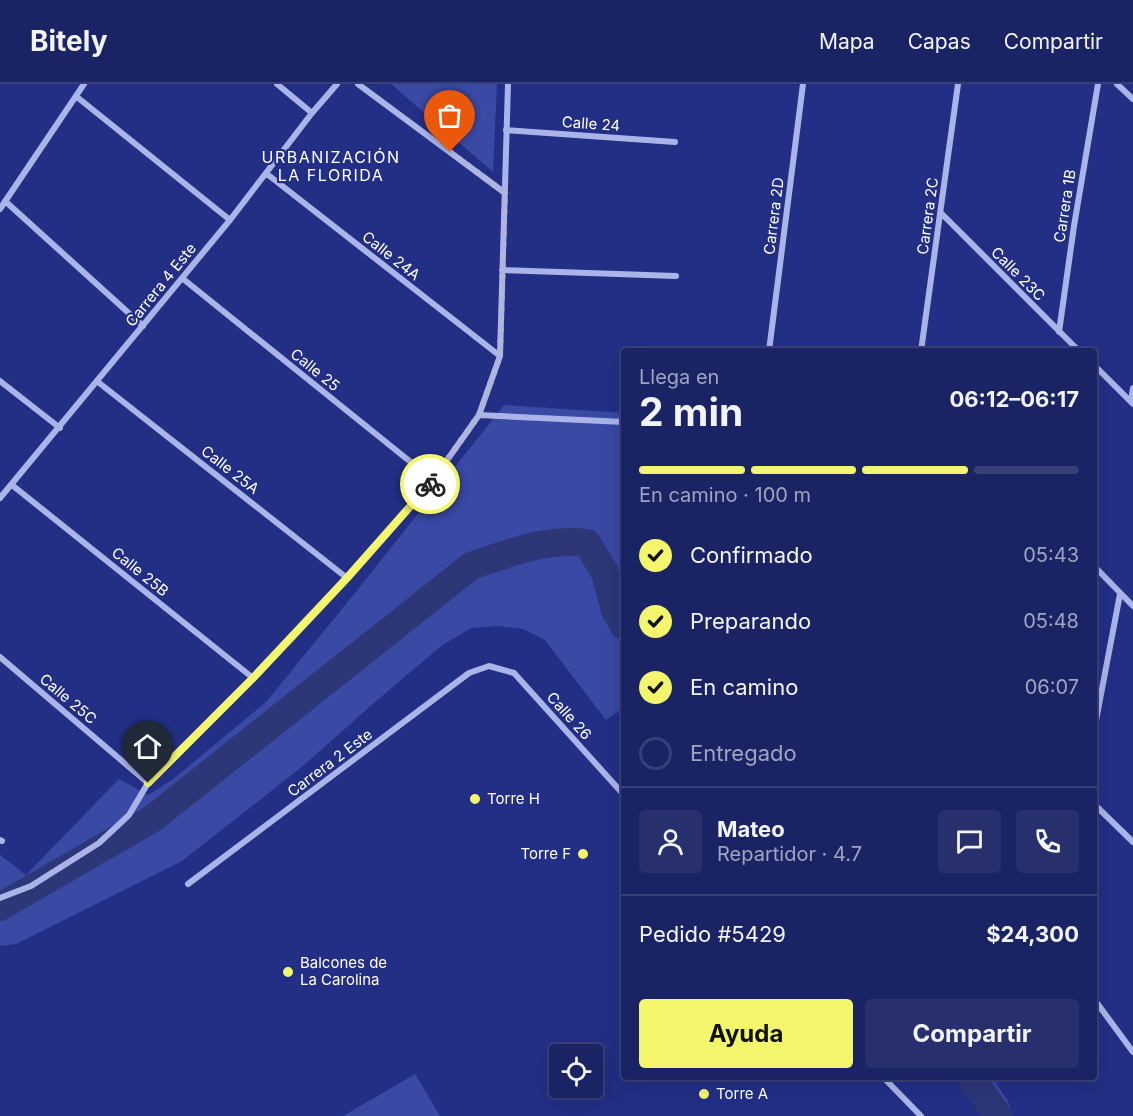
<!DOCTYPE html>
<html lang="es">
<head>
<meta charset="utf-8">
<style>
  :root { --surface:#1a2364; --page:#272f6d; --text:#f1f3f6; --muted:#9fa4bf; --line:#384078; --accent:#f3f56d }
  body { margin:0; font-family:Inter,sans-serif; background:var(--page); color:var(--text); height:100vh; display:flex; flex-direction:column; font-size:22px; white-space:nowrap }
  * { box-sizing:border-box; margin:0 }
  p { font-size:20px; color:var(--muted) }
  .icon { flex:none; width:33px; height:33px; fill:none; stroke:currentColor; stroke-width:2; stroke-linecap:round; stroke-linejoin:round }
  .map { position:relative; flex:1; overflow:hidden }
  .sheet { position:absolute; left:621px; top:264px; width:476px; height:732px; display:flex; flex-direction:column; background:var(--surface); border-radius:6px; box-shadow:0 6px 24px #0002,0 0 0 2px var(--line) }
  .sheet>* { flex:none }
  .controls { position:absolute; left:549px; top:960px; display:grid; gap:12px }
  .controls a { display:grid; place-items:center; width:54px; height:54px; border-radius:6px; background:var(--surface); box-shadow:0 6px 24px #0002,0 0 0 2px var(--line); font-size:30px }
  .pin { position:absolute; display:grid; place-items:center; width:51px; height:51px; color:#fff; margin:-62px -26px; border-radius:50% 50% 50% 0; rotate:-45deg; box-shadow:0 0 6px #0007 }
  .pin .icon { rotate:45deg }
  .courier { position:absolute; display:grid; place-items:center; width:60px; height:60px; margin:-30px; border:4px solid #f3f56d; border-radius:50%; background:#fff; color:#222; box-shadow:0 2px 8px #0007 }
  .overview em { font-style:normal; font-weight:700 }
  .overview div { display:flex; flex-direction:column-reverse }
  .overview { display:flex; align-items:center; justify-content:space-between; height:102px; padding:0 18px }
  h1 { font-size:39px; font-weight:700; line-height:45px }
  .bar { display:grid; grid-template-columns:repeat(4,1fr); gap:9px 6px; align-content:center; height:72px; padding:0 18px }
  .bar i { height:8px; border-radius:4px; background:var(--line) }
  .bar .active { background:var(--accent) }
  .bar p { grid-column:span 4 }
  .line { display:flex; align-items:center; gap:15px; padding:0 18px; border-top:2px solid var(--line) }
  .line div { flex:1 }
  .round { display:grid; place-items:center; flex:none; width:63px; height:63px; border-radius:6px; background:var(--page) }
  ol { padding:0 18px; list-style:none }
  li { display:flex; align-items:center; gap:18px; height:66px }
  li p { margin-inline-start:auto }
  li .icon { padding:6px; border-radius:50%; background:var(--accent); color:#111; stroke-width:4 }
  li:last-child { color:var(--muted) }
  li i { width:33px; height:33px; border:3px solid var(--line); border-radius:50% }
  .action { display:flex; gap:12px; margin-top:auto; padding:12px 18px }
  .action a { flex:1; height:69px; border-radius:6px; background:var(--accent); color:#111; font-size:24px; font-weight:700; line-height:69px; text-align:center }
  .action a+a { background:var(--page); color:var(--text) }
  header { display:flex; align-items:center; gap:36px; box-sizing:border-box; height:84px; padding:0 30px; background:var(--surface); border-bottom:2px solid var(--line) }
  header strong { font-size:28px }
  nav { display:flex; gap:33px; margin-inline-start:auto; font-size:21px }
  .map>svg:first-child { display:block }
  .green { fill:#3949a4 }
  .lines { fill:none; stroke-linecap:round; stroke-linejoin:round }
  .canal { stroke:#2d3778; stroke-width:28 }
  .street { stroke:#abb4e9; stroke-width:6 }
  .done { stroke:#b2b6d4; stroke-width:6; stroke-dasharray:0 10.8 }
  .route { stroke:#f3f56d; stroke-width:8 }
  .poi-dot { fill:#f3f56d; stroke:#222f85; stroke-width:2 }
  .labels { text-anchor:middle; stroke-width:4.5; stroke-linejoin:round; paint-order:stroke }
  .street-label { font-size:15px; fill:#fff; stroke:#222f85 }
  .poi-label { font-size:15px; fill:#fff; stroke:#222f85; text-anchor:start }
  .neighbourhood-label { font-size:16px; letter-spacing:1.5px; fill:#fff; stroke:#222f85 }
</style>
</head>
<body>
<header>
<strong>Bitely</strong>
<nav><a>Mapa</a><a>Capas</a><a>Compartir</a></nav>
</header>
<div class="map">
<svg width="1133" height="1032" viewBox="0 0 1133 1032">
  <rect width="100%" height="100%" fill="#222f85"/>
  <path class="green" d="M 391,0 L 497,0 L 493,88 Z
    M 504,321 L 624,329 L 624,633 L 619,627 L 606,636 L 545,556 L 523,545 L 498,542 L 471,544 L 441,562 L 374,619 L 303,682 L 182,777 L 16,860 L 0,862 L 0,771 L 26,791 L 119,695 L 148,711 L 172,696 L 266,618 L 355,509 Z
    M 415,990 L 440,1032 L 343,1032 Z
    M 957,993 L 992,993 L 1008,1017 L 1013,1032 L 985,1032 L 967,1001 Z"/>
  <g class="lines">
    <path class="canal" d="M 0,823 L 152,735 L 471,482 C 510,469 545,454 587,459 L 605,489 L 615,526 L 624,542
      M 970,993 L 999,1032"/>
    <path class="street" d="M 277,0 L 312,29
      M 358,0 L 505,109
      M 1117,0 L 1133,15
      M 77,13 L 230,136
      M 506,46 L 675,58
      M 267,90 L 500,272
      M 5,117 L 143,242
      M 0,125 L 84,0
      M 941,129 L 1079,267
      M 502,186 L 676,192
      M 182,194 L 433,396
      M 1059,248 L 1074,142 L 1098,0
      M 769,267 L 803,0
      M 921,267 L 958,0
      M 1094,281 L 1133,320
      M 0,297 L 60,344
      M 98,298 L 347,494
      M 1131,317 L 1133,304
      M 479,331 L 624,338
      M 12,401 L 253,594
      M 0,414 L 230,136 L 312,29 L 337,0
      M 1094,482 L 1133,522
      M 0,573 L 148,699
      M 1094,647 L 1120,510
      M 1094,720 L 1133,758
      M 0,756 L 2,757
      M 188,800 L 469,589 L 489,582 L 514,589 L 624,711
      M 0,814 L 31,802 L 99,759 L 129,731 L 148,699 L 253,594 L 347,494 L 433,396 L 479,331 L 500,272 L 508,0
      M 1094,915 L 1133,968
      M 883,993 L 921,1032"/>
  </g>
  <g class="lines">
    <path class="done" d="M 430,400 L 479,331 L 500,272 L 505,109 L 450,68"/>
    <path class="route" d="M 148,699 L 253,594 L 347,494 L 430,400"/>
  </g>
  <g class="poi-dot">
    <circle cx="475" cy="715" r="6"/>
    <circle cx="583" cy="770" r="6"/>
    <circle cx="288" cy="888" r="6"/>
    <circle cx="704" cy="1010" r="6"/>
  </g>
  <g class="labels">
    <g class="street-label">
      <text transform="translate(591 40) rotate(4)" y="5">Calle 24</text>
      <text transform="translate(1065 122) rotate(-81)" y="5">Carrera 1B</text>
      <text transform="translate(774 132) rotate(-83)" y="5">Carrera 2D</text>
      <text transform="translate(928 132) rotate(-82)" y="5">Carrera 2C</text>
      <text transform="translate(391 172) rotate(38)" y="5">Calle 24A</text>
      <text transform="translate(1018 190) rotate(45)" y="5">Calle 23C</text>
      <text transform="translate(161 201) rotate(-51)" y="5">Carrera 4 Este</text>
      <text transform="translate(315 286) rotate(39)" y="5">Calle 25</text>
      <text transform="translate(230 386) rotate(38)" y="5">Calle 25A</text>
      <text transform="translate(140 488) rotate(39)" y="5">Calle 25B</text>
      <text transform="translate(68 615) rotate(40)" y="5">Calle 25C</text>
      <text transform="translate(569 632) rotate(48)" y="5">Calle 26</text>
      <text transform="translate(330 679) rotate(-37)" y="5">Carrera 2 Este</text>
    </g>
    <g class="poi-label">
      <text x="487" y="720">Torre H</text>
      <text x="571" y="775" text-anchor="end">Torre F</text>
      <text x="300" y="884">Balcones de<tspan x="300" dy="17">La Carolina</tspan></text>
      <text x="716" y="1015">Torre A</text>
    </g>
    <g class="neighbourhood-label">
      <text x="331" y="79">URBANIZACIÓN<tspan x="331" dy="18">LA FLORIDA</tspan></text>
    </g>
  </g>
</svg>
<div class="controls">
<a><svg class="icon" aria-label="locate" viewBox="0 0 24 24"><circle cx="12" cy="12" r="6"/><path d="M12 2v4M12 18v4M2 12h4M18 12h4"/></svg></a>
</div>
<div class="pin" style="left:450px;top:68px;background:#ea580c"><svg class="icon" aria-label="bag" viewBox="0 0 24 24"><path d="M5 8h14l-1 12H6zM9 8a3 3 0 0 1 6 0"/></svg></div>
<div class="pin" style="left:148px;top:699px;background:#1f2937"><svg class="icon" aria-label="home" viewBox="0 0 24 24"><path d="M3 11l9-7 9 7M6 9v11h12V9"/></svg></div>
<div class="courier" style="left:430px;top:400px"><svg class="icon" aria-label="bike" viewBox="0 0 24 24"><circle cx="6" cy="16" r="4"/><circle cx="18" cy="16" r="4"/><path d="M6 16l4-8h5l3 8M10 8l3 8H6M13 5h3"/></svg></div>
<section class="sheet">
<div class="overview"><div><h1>2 min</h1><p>Llega en</p></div><em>06:12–06:17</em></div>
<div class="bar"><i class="active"></i><i class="active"></i><i class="active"></i><i></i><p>En camino · 100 m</p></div>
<ol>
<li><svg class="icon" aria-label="check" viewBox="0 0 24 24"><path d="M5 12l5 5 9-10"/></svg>Confirmado<p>05:43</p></li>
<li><svg class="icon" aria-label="check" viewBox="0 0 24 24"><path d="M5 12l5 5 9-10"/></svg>Preparando<p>05:48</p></li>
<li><svg class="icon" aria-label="check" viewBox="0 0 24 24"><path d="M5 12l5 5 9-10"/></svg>En camino<p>06:07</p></li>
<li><i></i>Entregado</li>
</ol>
<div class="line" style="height:108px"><a class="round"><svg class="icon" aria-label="person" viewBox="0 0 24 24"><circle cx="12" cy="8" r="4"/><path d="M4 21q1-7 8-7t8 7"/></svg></a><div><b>Mateo</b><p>Repartidor · 4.7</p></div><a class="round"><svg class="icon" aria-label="chat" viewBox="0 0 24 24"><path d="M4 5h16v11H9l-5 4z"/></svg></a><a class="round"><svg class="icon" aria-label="phone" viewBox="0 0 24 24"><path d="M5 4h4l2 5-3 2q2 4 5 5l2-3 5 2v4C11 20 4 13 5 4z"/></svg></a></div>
<div class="line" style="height:78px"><div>Pedido #5429</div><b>$24,300</b></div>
<div class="action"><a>Ayuda</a><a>Compartir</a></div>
</section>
</div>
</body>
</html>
